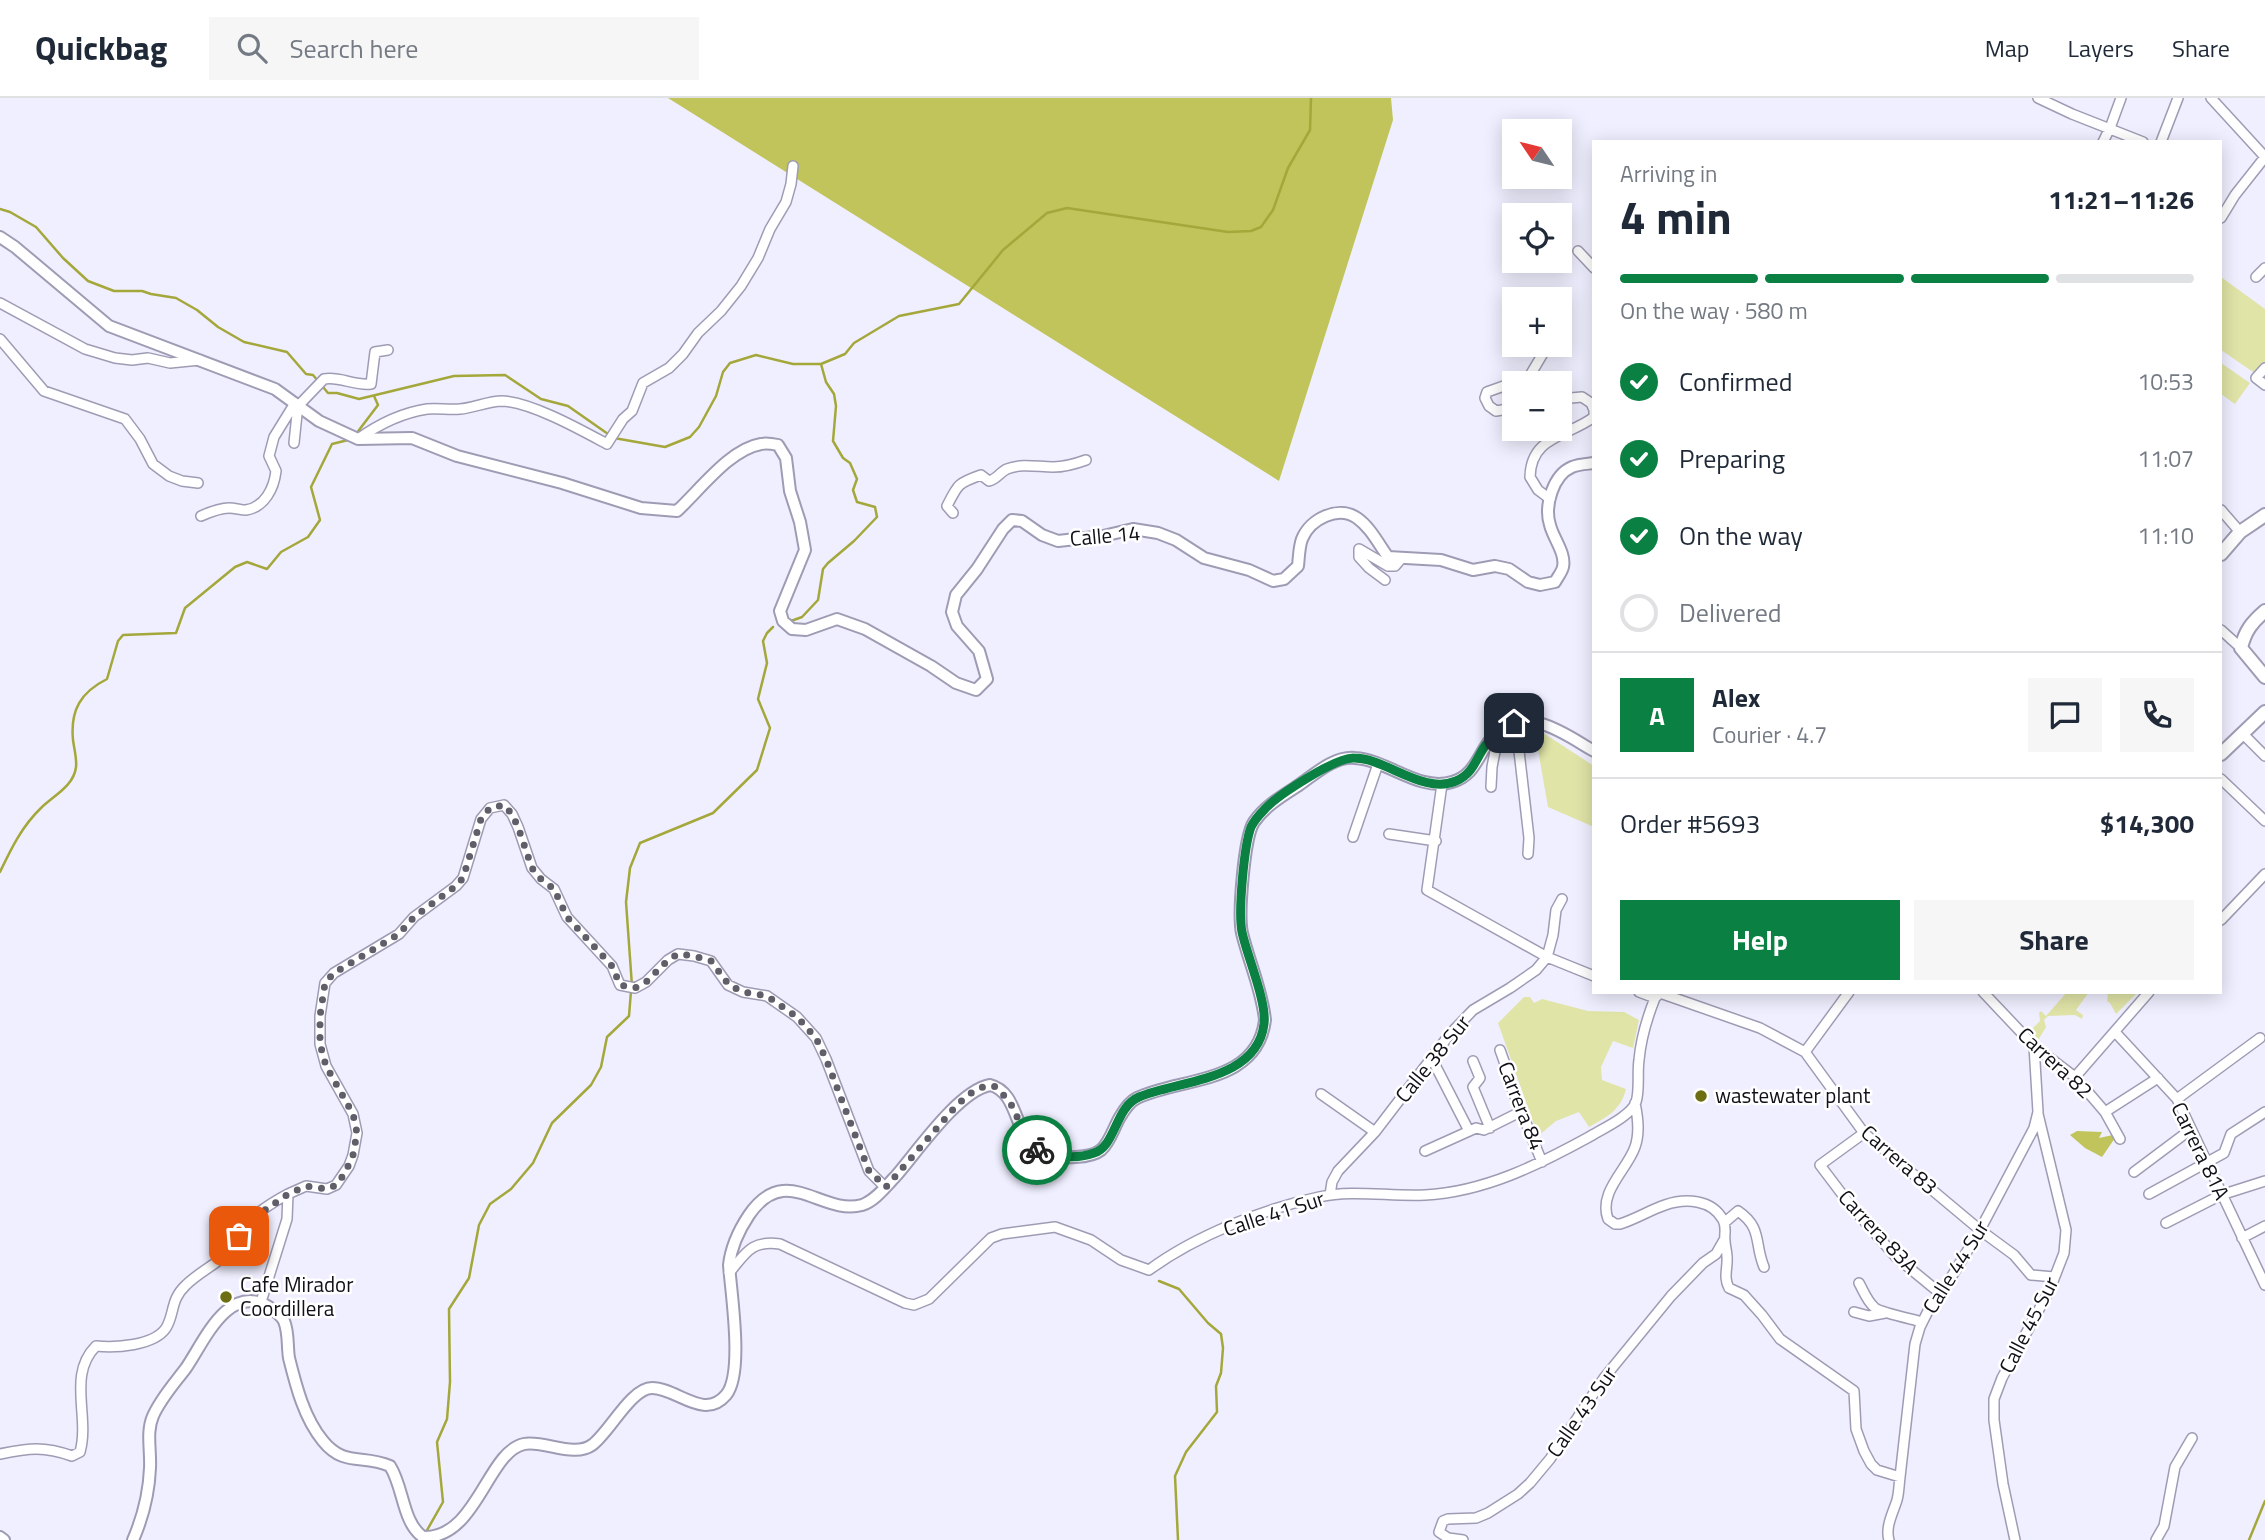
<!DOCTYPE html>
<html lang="en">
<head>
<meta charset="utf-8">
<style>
  :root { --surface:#fff; --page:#f6f6f7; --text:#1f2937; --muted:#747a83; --line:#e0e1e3; --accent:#0b8043 }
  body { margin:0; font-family:"Titillium Web",sans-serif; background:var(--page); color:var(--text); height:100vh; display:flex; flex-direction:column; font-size:26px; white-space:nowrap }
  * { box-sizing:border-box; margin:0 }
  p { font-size:23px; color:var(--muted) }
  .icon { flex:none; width:38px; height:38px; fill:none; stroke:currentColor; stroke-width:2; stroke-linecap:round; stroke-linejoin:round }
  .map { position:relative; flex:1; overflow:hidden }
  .details { position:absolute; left:1592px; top:42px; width:630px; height:854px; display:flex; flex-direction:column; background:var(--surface); border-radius:0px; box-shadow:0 4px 18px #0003 }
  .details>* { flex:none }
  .needle { width:46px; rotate:305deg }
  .buttons { position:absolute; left:1502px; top:21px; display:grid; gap:14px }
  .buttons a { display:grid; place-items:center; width:70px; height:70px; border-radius:0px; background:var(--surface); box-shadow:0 4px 18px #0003; font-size:35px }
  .pin { position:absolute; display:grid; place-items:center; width:60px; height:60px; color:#fff; margin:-30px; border-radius:14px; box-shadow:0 4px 10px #0006 }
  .courier { position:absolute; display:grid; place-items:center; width:70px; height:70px; margin:-35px; border:5px solid #0b8043; border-radius:50%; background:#fff; color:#222; box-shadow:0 2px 9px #0007 }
  .headline em { font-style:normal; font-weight:700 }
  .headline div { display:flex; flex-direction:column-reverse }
  .headline { display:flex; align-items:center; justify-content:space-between; height:119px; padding:0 28px }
  h1 { font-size:46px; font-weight:700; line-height:52px }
  .bar { display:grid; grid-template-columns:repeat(4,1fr); gap:10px 7px; align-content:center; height:84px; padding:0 28px }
  .bar i { height:9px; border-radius:5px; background:var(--line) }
  .bar .on { background:var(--accent) }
  .bar p { grid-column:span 4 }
  .line { display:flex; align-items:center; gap:18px; padding:0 28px; border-top:2px solid var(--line) }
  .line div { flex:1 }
  .round { display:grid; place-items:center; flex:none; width:74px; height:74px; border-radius:0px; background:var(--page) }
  ol { padding:0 28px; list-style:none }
  li { display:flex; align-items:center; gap:21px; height:77px }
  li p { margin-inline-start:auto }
  li .icon { padding:7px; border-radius:50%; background:var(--accent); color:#fff; stroke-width:4 }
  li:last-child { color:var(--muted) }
  li i { width:38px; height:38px; border:4px solid var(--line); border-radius:50% }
  .cta { display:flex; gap:14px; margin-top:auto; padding:14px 28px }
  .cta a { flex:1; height:80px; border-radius:0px; background:var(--accent); color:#fff; font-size:28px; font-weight:700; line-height:80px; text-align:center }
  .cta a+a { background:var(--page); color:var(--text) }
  header { display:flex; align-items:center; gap:42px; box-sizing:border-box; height:98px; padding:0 35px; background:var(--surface); border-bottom:2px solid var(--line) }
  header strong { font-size:33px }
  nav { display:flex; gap:38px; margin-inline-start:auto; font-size:24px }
  .search { width:490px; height:63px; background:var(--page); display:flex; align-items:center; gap:18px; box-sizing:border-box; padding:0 24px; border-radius:0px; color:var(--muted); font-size:26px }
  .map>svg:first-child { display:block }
  .green { fill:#e0e4a7 }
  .forest { fill:#c0c45a }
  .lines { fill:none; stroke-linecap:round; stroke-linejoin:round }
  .stream { stroke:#a4a73a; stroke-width:2.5 }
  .minor-casing { stroke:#9e9cb4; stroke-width:12 }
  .tertiary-casing { stroke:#9e9cb4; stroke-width:14 }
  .secondary-casing { stroke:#9e9cb4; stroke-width:16 }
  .minor { stroke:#fff; stroke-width:9 }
  .tertiary { stroke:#fff; stroke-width:10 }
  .secondary { stroke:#fff; stroke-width:12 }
  .done { stroke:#5f5e69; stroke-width:7; stroke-dasharray:0 12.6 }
  .route { stroke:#0b8043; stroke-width:9 }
  .poi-dot { fill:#6c6e11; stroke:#fff; stroke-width:2.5 }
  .labels { text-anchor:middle; stroke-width:5; stroke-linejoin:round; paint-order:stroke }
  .street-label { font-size:21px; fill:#111018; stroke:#fff }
  .poi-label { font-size:21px; fill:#111018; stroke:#fff; text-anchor:start }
</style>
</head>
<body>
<header>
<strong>Quickbag</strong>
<div class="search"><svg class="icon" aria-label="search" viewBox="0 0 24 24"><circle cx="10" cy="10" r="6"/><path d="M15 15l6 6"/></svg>Search here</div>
<nav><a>Map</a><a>Layers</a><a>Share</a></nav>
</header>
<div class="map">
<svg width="2265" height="1442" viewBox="0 0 2265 1442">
  <rect width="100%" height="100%" fill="#f0efff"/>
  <path class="green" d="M 2221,179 L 2265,211 L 2265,269 L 2259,278 L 2221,252 Z
    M 2221,265 L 2250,285 L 2235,306 L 2221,296 Z
    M 1534,629 L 1594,668 L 1594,729 L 1548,709 Z
    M 2067,894 L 2089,894 L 2076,912 L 2083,917 L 2082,921 L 2075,917 L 2048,918 L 2044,922 L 2046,929 L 2037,944 L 2029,934 L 2040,923 L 2039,915 L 2041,913 L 2046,918 Z
    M 2105,894 L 2135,894 L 2136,896 L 2116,916 L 2110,905 L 2107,903 L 2108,897 Z
    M 1524,899 L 1530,899 L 1534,905 L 1542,901 L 1588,913 L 1624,914 L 1639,922 L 1633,950 L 1613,943 L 1601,969 L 1602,982 L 1626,991 C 1621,1012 1607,1019 1589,1029 L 1579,1014 L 1556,1023 L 1538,1038 L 1498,925 Z"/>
  <path class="forest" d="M 668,0 L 1391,0 L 1393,22 L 1279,383 Z
    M 2077,1033 L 2102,1034 L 2099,1040 L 2113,1037 L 2115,1040 L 2102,1059 L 2085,1050 L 2070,1037 Z"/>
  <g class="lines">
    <path class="stream" d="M 0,111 L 10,114 L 36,129 L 63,160 L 88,183 L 114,193 L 142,193 L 151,196 L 176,200 L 197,212 L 218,229 L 244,244 L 287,254 L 306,276 L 313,277 L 328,295 L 337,295 L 359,301 L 454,278 L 505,277 L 541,301 L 568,308 L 608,336
      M 356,336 L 378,307 L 374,298
      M 614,340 L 665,349 L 690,339 L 699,329 L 716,298 L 723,274 L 730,265 L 756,257 L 793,266 L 821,266 L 845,256 L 854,245 L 899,218 L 959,206 L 1003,152 L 1047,115 L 1067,110 L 1228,134 L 1251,133 L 1261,129 L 1273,112 L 1288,70 L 1310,32 L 1311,0
      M 791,523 L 802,519 L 818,502 L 823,471 L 828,465 L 854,443 L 877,419 L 875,409 L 857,404 L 853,392 L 857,381 L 850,365 L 843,360 L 833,343 L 836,308 L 834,296 L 826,284 L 821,266
      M 0,774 C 11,751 22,728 41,710 C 53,698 74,688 76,669 C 77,661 74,650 73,642 C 70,612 81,594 107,581 L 118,543 L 123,537 L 176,535 L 185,510 L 235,469 L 247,464 L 267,471 L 281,454 L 308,439 L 320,422 L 311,389 L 332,346 L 348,342
      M 632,888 L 626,804 L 630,770 L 640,745 L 713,715 L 757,672 L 770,630 L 758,601 L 767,565 L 763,543 L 767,535 L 773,529
      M 1159,1183 L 1179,1191 L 1208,1225 L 1221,1236 L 1223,1250 L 1221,1275 L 1216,1288 L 1217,1314 L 1186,1354 L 1175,1378 L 1178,1442
      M 426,1434 L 443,1404 L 437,1344 L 447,1321 L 450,1284 L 449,1211 L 469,1180 L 479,1127 L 490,1106 L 511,1091 L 533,1065 L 552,1025 L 591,987 L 601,969 L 607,939 L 629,918 L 631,893
      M 2249,1442 L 2265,1403"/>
    <g class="minor-casing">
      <path id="minor" d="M 2038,0 L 2072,16 L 2143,44
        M 2211,0 L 2265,59
        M 2103,44 L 2110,30 L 2121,0
        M 2161,44 L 2178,0
        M 2221,120 L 2235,97 L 2265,59
        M 1578,153 L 1594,170
        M 2256,179 L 2265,170
        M 0,205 L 85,251 L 115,260 L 132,262 L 148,260 L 170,265 L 200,262
        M 0,241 L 44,293 L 125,321 L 140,341 L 153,366 L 169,378 L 182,383 L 198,385
        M 2265,270 L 2256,280 L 2265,287
        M 1559,301 L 1582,299 L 1591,305 L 1594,312
        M 299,307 L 324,281 C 340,278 354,288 371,286 L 375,254 L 388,252
        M 1514,310 L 1496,313 L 1489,308 L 1485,300 L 1487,294 L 1529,279 L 1548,247
        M 358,341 C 379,326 401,315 427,311 C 438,310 449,312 460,311 C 474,310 488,303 502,303 C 531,304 581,332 607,346 L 623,321 L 632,313 L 643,285 L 669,270 L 683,256 L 698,235 L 721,213 L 741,188 L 758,160 L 770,131 L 786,104 L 791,86 L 793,68
        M 294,345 L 297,316 L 300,308
        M 1550,401 L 1538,392 L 1530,379 C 1531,338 1567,339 1594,319 L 1594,314
        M 2221,412 L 2240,434
        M 953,415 L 947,408 C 958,386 958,385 981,377 L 989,383 C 997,381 1000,374 1007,371 C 1022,365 1038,369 1053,369 C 1065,369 1075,366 1086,362
        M 201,418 C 210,414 220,410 229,410 C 235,410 241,412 246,412 C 265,409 274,390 276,373 L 269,358 L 274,339 L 295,305
        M 1385,482 L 1369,470 L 1359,459 L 1359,451 L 1388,468 L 1395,468 L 1401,461
        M 2221,532 L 2241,550
        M 1496,636 L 1501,642 L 1514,641 L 1519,653 L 1529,740 L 1528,756
        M 2243,636 L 2265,658
        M 2221,681 L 2265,723
        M 1442,686 L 1427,792 L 1547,859 L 1594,878
        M 1491,689 L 1492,669 L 1498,638
        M 1389,736 L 1436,743
        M 1353,739 L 1378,666
        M 2221,822 L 2265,776
        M 1639,894 L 1655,900 L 1660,895 L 1760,930 L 1805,954 L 1864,1035 L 1980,1132 L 2014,1157 L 2031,1177 L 2054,1179
        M 1983,894 L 2034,948 L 2075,979 L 2105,1014 L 2120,1041
        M 2115,934 L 2177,1001 L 2265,1187
        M 1500,952 L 1510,980 L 1510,986 L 1542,1064
        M 1805,954 L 1849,894
        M 1432,961 L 1469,1033
        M 1473,963 L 1480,980 L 1473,989 L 1490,1030
        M 2075,979 L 2149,894
        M 1321,996 L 1375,1034
        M 2177,1001 L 2260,940
        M 1635,1005 C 1638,1020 1640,1035 1635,1049 C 1627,1072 1598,1094 1608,1121 L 1615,1126 L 1620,1126 C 1636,1121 1650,1112 1665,1107 C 1685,1100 1712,1101 1723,1122 C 1727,1130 1724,1135 1725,1143 C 1725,1148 1727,1153 1727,1159 C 1728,1170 1723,1179 1729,1190 L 1744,1197 L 1762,1217 L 1780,1241 L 1854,1293 L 1856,1331 L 1864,1353 L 1871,1366 L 1877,1372 L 1900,1379
        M 2105,1014 L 2158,980
        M 1864,1035 L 1820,1067 L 1851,1108 L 1896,1159 L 1941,1196
        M 1425,1053 L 1476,1030 L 1484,1032 L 1522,1013
        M 2134,1074 L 2190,1032
        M 288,1096 L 306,1088 L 327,1091 L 336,1087 L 349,1068 L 353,1057 L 357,1035 L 353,1016 L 326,968 L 320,946 L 320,918 L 325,885 L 334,875 L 399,836 L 414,819 L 456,788 L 463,780 L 481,721 L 490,710 L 504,707 L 512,716 L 518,729 L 532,770 L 541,781 L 554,791 L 567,819 L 612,868 L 620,887 L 635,890 L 646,884 L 668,862 L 678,856 L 694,858 L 711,863 L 728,887 L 743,894 L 767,898 L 797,919 L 816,940 L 826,961 L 869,1073 L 885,1089
        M 2149,1096 L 2224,1055 L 2231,1036 L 2265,1014
        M 1330,1097 L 1332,1084 L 1338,1073 L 1375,1034 L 1450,936 L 1473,912 L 1510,890 L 1536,872 L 1547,859 L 1553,837 L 1556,812 L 1562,801
        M 1724,1125 L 1738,1113 C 1763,1130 1754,1146 1764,1169
        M 2166,1125 L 2221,1097 L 2265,1083
        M 2242,1140 L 2265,1128
        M 729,1175 C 746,1155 751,1142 780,1146 L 905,1205 L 914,1207 L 929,1201 L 991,1140 L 1002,1136 L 1055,1129 L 1091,1142 L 1121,1162 L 1149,1172 C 1195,1138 1263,1111 1319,1099 C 1354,1091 1390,1099 1425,1097 C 1484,1094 1538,1067 1589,1039 C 1602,1031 1631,1018 1636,1004 C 1640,992 1637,975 1639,962 C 1641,940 1647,920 1655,900
        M 1859,1185 C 1863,1192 1867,1203 1874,1209 C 1878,1214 1912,1221 1922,1224
        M 1854,1214 L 1869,1218 L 1885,1215
        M 0,1356 C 29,1350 44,1348 72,1358 L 80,1354 C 90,1318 67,1277 96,1248 C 115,1250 154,1248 166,1230 C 175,1215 170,1202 186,1187 C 198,1175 215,1167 228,1155 C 237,1146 240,1132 249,1123 C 259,1113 275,1103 288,1096 L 287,1121 L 261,1204
        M 1463,1442 L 1448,1440 L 1439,1434 L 1443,1423 L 1448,1421 L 1476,1420 L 1488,1415 L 1518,1396 L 1530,1385 L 1550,1361 L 1604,1280 L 1671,1198 L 1703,1165 L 1716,1156 L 1724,1142
        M 1889,1442 C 1885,1429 1893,1415 1897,1402 C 1899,1395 1899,1386 1900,1379 L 1915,1246 L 1920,1229 L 1929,1211 L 1941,1196 L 1980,1132 L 2034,1030 L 2038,1014 L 2034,948
        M 2015,1442 L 2003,1386 L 1994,1322 L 1994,1301 L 2002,1280 L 2050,1191 L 2064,1155 L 2066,1132 L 2038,1016
        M 2156,1442 L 2164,1428 L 2175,1369 L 2192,1340"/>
    </g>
    <g class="tertiary-casing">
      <path id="tertiary" d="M 0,139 L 15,149 L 109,228 L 275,291 L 319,323 L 358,341 L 412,340 L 457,358 L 562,385 L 641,410 L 677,413 C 700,392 730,351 761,346 C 766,345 773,346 778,347 L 786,360 L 790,393 L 800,424 L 805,452 L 780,513 L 783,523 L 792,531 L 806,532 L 837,521 L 865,531 L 931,568 L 956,585 L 976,592 L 987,581 L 979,553 L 957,528 L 952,514 L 956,497 L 977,471 L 1003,431 L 1012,422 L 1022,423 L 1042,437 L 1058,443 L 1103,438 L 1133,431 L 1158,435 L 1176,442 L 1204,460 L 1249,472 L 1273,483 L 1284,481 L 1298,468 C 1299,459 1299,449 1302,441 C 1310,421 1338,407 1357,420 C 1370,429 1378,445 1388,459 L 1441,462 L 1473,472 L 1495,468 L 1509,471 L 1528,484 L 1540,487 L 1555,484 C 1557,480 1562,474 1563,469 C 1566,455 1553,440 1550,427 C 1544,408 1553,377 1572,369 C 1579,366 1587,366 1594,365
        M 0,1439 L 4,1442
        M 133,1442 C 143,1419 149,1395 150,1370 C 151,1352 146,1334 153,1318 C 161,1300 174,1286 186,1270 C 204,1244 228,1184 269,1209 C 275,1213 281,1217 284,1223 C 289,1235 287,1248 289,1260 C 296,1288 304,1320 323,1343 C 344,1369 362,1356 390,1368 C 404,1390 402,1424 423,1439 C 477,1441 487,1354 524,1346 C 544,1342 574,1360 592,1347 C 609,1335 631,1290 652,1290 C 677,1290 704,1323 726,1297 C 744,1276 731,1195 729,1167 C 731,1149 739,1132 749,1117 C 786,1063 821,1118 862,1107 C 875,1103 886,1088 895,1079 C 917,1054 958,993 990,987 C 1023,995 1012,1050 1049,1057 C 1062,1060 1090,1061 1101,1052 C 1110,1044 1114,1029 1120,1019 C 1124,1012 1129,1004 1137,1000 C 1181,979 1257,987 1265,922 C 1262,892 1249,864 1242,835 C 1238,817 1244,739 1254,724 C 1265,708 1282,698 1299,687 C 1315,676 1334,658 1355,660 C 1388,662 1419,694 1452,684 C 1470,679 1475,666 1484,651 C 1495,631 1520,619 1542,626 C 1560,631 1578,644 1594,653"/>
    </g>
    <g class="secondary-casing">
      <path id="secondary" d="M 2221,456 L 2240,434 L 2265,417
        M 2265,513 C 2252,524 2245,533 2241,550 L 2265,579
        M 2221,656 L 2265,614"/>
    </g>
    <use href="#minor" class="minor"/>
    <use href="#tertiary" class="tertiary"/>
    <use href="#secondary" class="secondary"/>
  </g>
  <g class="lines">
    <path class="done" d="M 239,1138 L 248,1124 L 288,1096 L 306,1088 L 327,1091 L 336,1087 L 345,1075 L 353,1057 L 357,1035 L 353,1016 L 326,968 L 320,946 L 320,918 L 325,885 L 334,875 L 399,836 L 414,819 L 456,788 L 463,780 L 481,721 L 490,710 L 504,707 L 512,716 L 518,729 L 532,770 L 541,781 L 554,791 L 567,819 L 612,868 L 620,887 L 635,890 L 646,884 L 668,862 L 678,856 L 694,858 L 711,863 L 729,887 L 743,894 L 767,898 L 797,919 L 816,940 L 826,961 L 869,1073 L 886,1089 L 956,1008 C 968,997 978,987 994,988 C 1002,995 1011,1004 1015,1014 C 1022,1029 1023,1043 1037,1052"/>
    <path class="route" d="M 1037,1052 C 1052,1060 1078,1061 1094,1055 C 1116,1048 1115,1009 1139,999 C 1179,982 1257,983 1264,926 C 1267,904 1247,858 1242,834 C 1238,814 1244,748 1251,729 C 1254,723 1259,717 1264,712 C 1276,698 1336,659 1354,660 C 1386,660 1423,697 1456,683 C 1475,675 1476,658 1488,644 C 1495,635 1504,631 1514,625"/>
  </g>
  <g class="poi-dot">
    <circle cx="1701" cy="998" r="7"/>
    <circle cx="226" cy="1199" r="7"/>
  </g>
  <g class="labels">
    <g class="street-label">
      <text transform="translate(1105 438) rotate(-5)" y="7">Calle 14</text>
      <text transform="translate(1433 961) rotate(-51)" y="7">Calle 38 Sur</text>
      <text transform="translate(2055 965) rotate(43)" y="7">Carrera 82</text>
      <text transform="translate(1521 1008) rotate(69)" y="7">Carrera 84</text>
      <text transform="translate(2200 1053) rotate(64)" y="7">Carrera 81A</text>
      <text transform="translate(1899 1062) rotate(41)" y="7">Carrera 83</text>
      <text transform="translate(1274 1116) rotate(-18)" y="7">Calle 41 Sur</text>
      <text transform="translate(1878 1134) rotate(47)" y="7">Carrera 83A</text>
      <text transform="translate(1956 1169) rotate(-58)" y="7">Calle 44 Sur</text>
      <text transform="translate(2029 1227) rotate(-63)" y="7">Calle 45 Sur</text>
      <text transform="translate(1582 1314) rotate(-55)" y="7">Calle 43 Sur</text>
    </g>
    <g class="poi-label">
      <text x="1715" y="1005">wastewater plant</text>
      <text x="240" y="1194">Cafe Mirador<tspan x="240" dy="24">Coordillera</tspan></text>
    </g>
  </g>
</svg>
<div class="buttons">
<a><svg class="needle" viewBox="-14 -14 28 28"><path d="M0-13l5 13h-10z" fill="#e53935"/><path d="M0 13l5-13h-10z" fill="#747a83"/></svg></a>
<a><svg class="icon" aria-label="locate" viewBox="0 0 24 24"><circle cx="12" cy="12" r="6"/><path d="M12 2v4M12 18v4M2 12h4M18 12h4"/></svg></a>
<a>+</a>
<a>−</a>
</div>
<div class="pin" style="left:239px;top:1138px;background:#ea580c"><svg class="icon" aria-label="bag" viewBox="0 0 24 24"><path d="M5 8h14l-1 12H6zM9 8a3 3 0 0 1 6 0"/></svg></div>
<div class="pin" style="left:1514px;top:625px;background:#1f2937"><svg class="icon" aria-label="home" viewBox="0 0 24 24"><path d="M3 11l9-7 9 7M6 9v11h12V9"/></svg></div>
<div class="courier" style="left:1037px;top:1052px"><svg class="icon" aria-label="bike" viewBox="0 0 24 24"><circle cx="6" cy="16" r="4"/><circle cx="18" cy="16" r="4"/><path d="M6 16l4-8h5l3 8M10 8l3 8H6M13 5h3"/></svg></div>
<section class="details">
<div class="headline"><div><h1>4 min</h1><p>Arriving in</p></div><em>11:21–11:26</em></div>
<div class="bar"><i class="on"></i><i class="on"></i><i class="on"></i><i></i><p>On the way · 580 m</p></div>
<ol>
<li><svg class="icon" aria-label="check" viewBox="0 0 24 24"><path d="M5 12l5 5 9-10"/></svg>Confirmed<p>10:53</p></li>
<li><svg class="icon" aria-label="check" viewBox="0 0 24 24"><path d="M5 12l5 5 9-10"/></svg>Preparing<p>11:07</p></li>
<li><svg class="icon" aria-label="check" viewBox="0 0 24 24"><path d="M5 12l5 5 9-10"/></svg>On the way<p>11:10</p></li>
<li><i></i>Delivered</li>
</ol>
<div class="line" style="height:126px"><b class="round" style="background:var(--accent);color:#fff">A</b><div><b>Alex</b><p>Courier · 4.7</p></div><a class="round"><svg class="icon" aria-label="chat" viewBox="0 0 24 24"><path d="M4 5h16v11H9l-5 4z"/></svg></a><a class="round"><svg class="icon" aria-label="phone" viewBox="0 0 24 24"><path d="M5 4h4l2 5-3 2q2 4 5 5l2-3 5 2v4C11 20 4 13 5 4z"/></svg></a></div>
<div class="line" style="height:91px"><div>Order #5693</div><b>$14,300</b></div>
<div class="cta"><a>Help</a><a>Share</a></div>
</section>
</div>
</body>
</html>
